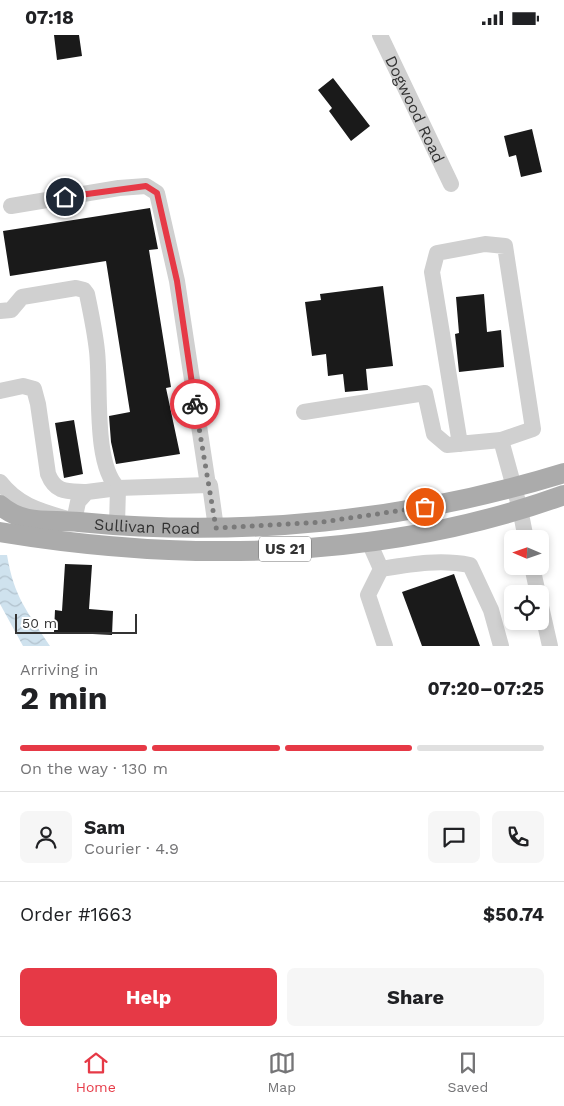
<!DOCTYPE html>
<html lang="en">
<head>
<meta charset="utf-8">
<style>
  :root { --surface:#fff; --page:#f6f6f6; --text:#202124; --muted:#757577; --line:#e0e0e0; --accent:#e63946 }
  body { margin:0; font-family:"Work Sans",sans-serif; background:var(--page); color:var(--text); height:100vh; display:flex; flex-direction:column; font-size:19px; white-space:nowrap }
  * { box-sizing:border-box; margin:0 }
  p { font-size:16px; color:var(--muted) }
  .icon { flex:none; width:28px; height:28px; fill:none; stroke:currentColor; stroke-width:2; stroke-linecap:round; stroke-linejoin:round }
  .map { position:relative; height:611px; overflow:hidden }
  .sheet { display:flex; flex-direction:column; background:var(--surface); flex:1 }
  .sheet>* { flex:none }
  .needle { width:32px; rotate:272deg }
  .controls { position:absolute; left:504px; top:495px; display:grid; gap:10px }
  .controls a { display:grid; place-items:center; width:45px; height:45px; border-radius:8px; background:var(--surface); box-shadow:0 2px 8px #0003; font-size:25px }
  .scale { position:absolute; left:15px; bottom:12px; width:122px; box-sizing:border-box; padding-left:5px; border:2px solid #333; border-top:0; font-size:14px; line-height:18px; white-space:nowrap; color:#333; -webkit-text-stroke:4px #fff; paint-order:stroke }
  .pin { position:absolute; display:grid; place-items:center; width:42px; height:42px; color:#fff; margin:-21px; border:2px solid #fff; border-radius:50%; box-shadow:0 1px 5px #0007 }
  .courier { position:absolute; display:grid; place-items:center; width:50px; height:50px; margin:-25px; border:4px solid #e63946; border-radius:50%; background:#fff; color:#222; box-shadow:0 1px 6px #0007 }
  .headline em { font-style:normal; font-weight:700 }
  .headline div { display:flex; flex-direction:column-reverse }
  .headline { display:flex; align-items:center; justify-content:space-between; height:85px; padding:0 20px }
  h1 { font-size:32px; font-weight:700; line-height:38px }
  .bar { display:grid; grid-template-columns:repeat(4,1fr); gap:8px 5px; align-content:center; height:60px; padding:0 20px }
  .bar i { height:6px; border-radius:4px; background:var(--line) }
  .bar .active { background:var(--accent) }
  .bar p { grid-column:span 4 }
  .line { display:flex; align-items:center; gap:12px; padding:0 20px; border-top:1px solid var(--line) }
  .line div { flex:1 }
  .round { display:grid; place-items:center; flex:none; width:52px; height:52px; border-radius:8px; background:var(--page) }
  .cta { display:flex; gap:10px; margin-top:auto; padding:10px 20px }
  .cta a { flex:1; height:58px; border-radius:8px; background:var(--accent); color:#fff; font-size:20px; font-weight:700; line-height:58px; text-align:center }
  .cta a+a { background:var(--page); color:var(--text) }
  .status { display:flex; justify-content:space-between; align-items:center; height:35px; padding:0 25px; background:var(--surface); direction:ltr }
  .status svg { height:14px; fill:currentColor }
  .tabs { display:flex; justify-content:space-around; align-items:center; height:70px; border-top:1px solid var(--line); background:var(--surface); font-size:14px; color:var(--muted) }
  .tabs a { display:grid; justify-items:center; gap:2px }
  .tabs .active { color:var(--accent) }
  .map>svg:first-child { display:block }
  .water { fill:url(#water-waves) }
  .building { fill:#1a1a1a }
  .lines { fill:none; stroke-linecap:round; stroke-linejoin:round }
  .minor { stroke:#d0d0d0; stroke-width:16 }
  .major { stroke:#ababab; stroke-width:20 }
  .done { stroke:#7a7a7a; stroke-width:5; stroke-dasharray:0 9 }
  .route { stroke:#e63946; stroke-width:6 }
  .labels { text-anchor:middle; stroke-width:5; stroke-linejoin:round; paint-order:stroke }
  .shield { fill:#fff; stroke:#707070; stroke-width:1 }
  .shield-label { font-size:15px; font-weight:bold; fill:#333 }
  .street-label { font-size:16px; fill:#333; stroke:#fff }
</style>
</head>
<body>
<div class="status"><b>07:18</b><svg viewBox="0 0 49 12"><path d="M0 12V9h3v3zM5 12V6h3v6zM10 12V3h3v9zM15 12V0h3v12zM26 1h20v11H26zM47 4h2v5h-2z"/></svg></div>
<div class="map">
<svg width="564" height="611" viewBox="0 0 564 611">
  <defs>
    <pattern id="water-waves" width="16" height="10" patternUnits="userSpaceOnUse" patternTransform="scale(1.25)"><rect width="16" height="10" fill="#cfe2ee"/><path d="M0 5q4-4 8 0t8 0" fill="none" stroke="#b2c2cd"/></pattern>
  </defs>
  <rect width="100%" height="100%" fill="#fff"/>
  <path class="water" d="M 0,520 L 7,520 C 14,562 27,576 50,611 L 23,611 L 0,569 Z"/>
  <path class="building" d="M 54,0 L 79,0 L 82,21 L 57,25 Z
    M 333,43 L 370,91 L 351,106 L 329,76 L 332,73 L 318,55 Z
    M 532,94 L 542,137 L 521,142 L 516,120 L 509,122 L 504,101 Z
    M 150,173 L 158,214 L 149,215 L 171,352 L 166,353 L 180,419 L 116,429 L 111,407 L 109,381 L 130,377 L 106,226 L 10,241 L 3,196 Z
    M 383,251 L 393,331 L 366,334 L 368,355 L 345,357 L 343,339 L 328,341 L 326,319 L 312,321 L 305,267 L 321,265 L 320,259 Z
    M 484,259 L 487,297 L 501,295 L 504,332 L 459,337 L 455,299 L 459,298 L 456,262 Z
    M 74,385 L 83,439 L 64,443 L 55,388 Z
    M 65,529 L 92,530 L 89,574 L 113,576 L 112,600 L 54,597 L 55,575 L 62,576 Z
    M 454,539 L 480,611 L 422,611 L 402,557 Z"/>
  <g class="lines">
    <g class="minor">
      <path id="s1" d="M 380,0 L 451,149"/>
      <path d="M 11,171 L 119,153 L 146,151 L 157,158 L 177,246 L 208,450"/>
      <path d="M 0,276 L 11,275 L 22,262 L 76,253 L 84,255 L 87,259 C 91,278 95,297 97,316 C 101,351 93,429 118,453"/>
      <path d="M 0,356 L 23,351 L 34,354 L 38,369 L 48,439 C 56,459 68,456 87,457"/>
      <path d="M 304,377 L 425,358 L 434,399 L 447,410 L 501,405 L 533,394 L 505,211 L 485,209 L 437,218 L 432,237 L 460,409"/>
      <path d="M 501,405 L 520,474 L 526,504"/>
      <path d="M 0,447 C 20,473 45,477 74,486 L 78,467 L 87,457 L 118,453"/>
      <path d="M 117,490 L 118,453 L 208,450 L 210,450 L 216,493"/>
      <path d="M 369,507 L 381,534"/>
      <path d="M 532,531 L 538,559"/>
      <path d="M 381,534 C 412,529 440,524 470,530 L 491,575 L 501,611"/>
      <path d="M 381,534 L 368,560 L 385,611"/>
      <path d="M 540,567 L 550,611"/>
    </g>
    <g class="major">
      <path id="s2" d="M 0,470 C 24,491 50,484 79,487 C 242,503 408,486 564,438"/>
      <path d="M 0,497 C 187,528 385,525 564,460"/>
    </g>
  </g>
  <g class="lines">
    <path class="done" d="M 195,369 L 216,493 L 322,487 L 425,472"/>
    <path class="route" d="M 65,162 L 146,151 L 157,158 L 177,246 L 195,369"/>
  </g>
  <g class="labels">
    <rect class="shield" x="259" y="501.5" width="52" height="25" rx="4"/>
    <g class="shield-label">
      <text x="285" y="519">US 21</text>
    </g>
    <g class="street-label">
      <text dy="6" stroke="none"><textPath href="#s1" startOffset="82">Dogwood Road</textPath></text>
      <text dy="6" stroke="none"><textPath href="#s2" startOffset="151">Sullivan Road</textPath></text>
    </g>
  </g>
</svg>
<div class="controls">
<a><svg class="needle" viewBox="-14 -14 28 28"><path d="M0-13l5 13h-10z" fill="#e53935"/><path d="M0 13l5-13h-10z" fill="#757577"/></svg></a>
<a><svg class="icon" aria-label="locate" viewBox="0 0 24 24"><circle cx="12" cy="12" r="6"/><path d="M12 2v4M12 18v4M2 12h4M18 12h4"/></svg></a>
</div>
<div class="scale">50 m</div>
<div class="pin" style="left:425px;top:472px;background:#ea580c"><svg class="icon" aria-label="bag" viewBox="0 0 24 24"><path d="M5 8h14l-1 12H6zM9 8a3 3 0 0 1 6 0"/></svg></div>
<div class="pin" style="left:65px;top:162px;background:#1f2937"><svg class="icon" aria-label="home" viewBox="0 0 24 24"><path d="M3 11l9-7 9 7M6 9v11h12V9"/></svg></div>
<div class="courier" style="left:195px;top:369px"><svg class="icon" aria-label="bike" viewBox="0 0 24 24"><circle cx="6" cy="16" r="4"/><circle cx="18" cy="16" r="4"/><path d="M6 16l4-8h5l3 8M10 8l3 8H6M13 5h3"/></svg></div>
</div>
<section class="sheet">
<div class="headline"><div><h1>2 min</h1><p>Arriving in</p></div><em>07:20–07:25</em></div>
<div class="bar"><i class="active"></i><i class="active"></i><i class="active"></i><i></i><p>On the way · 130 m</p></div>
<div class="line" style="height:90px"><a class="round"><svg class="icon" aria-label="person" viewBox="0 0 24 24"><circle cx="12" cy="8" r="4"/><path d="M4 21q1-7 8-7t8 7"/></svg></a><div><b>Sam</b><p>Courier · 4.9</p></div><a class="round"><svg class="icon" aria-label="chat" viewBox="0 0 24 24"><path d="M4 5h16v11H9l-5 4z"/></svg></a><a class="round"><svg class="icon" aria-label="phone" viewBox="0 0 24 24"><path d="M5 4h4l2 5-3 2q2 4 5 5l2-3 5 2v4C11 20 4 13 5 4z"/></svg></a></div>
<div class="line" style="height:65px"><div>Order #1663</div><b>$50.74</b></div>
<div class="cta"><a>Help</a><a>Share</a></div>
</section>
<nav class="tabs">
<a class="active"><svg class="icon" aria-label="home" viewBox="0 0 24 24"><path d="M3 11l9-7 9 7M6 9v11h12V9"/></svg>Home</a>
<a><svg class="icon" aria-label="map" viewBox="0 0 24 24"><path d="M3 6l6-2 6 2 6-2v14l-6 2-6-2-6 2zM9 4v14M15 6v14"/></svg>Map</a>
<a><svg class="icon" aria-label="saved" viewBox="0 0 24 24"><path d="M7 4h10v16l-5-4-5 4z"/></svg>Saved</a>
</nav>
</body>
</html>
